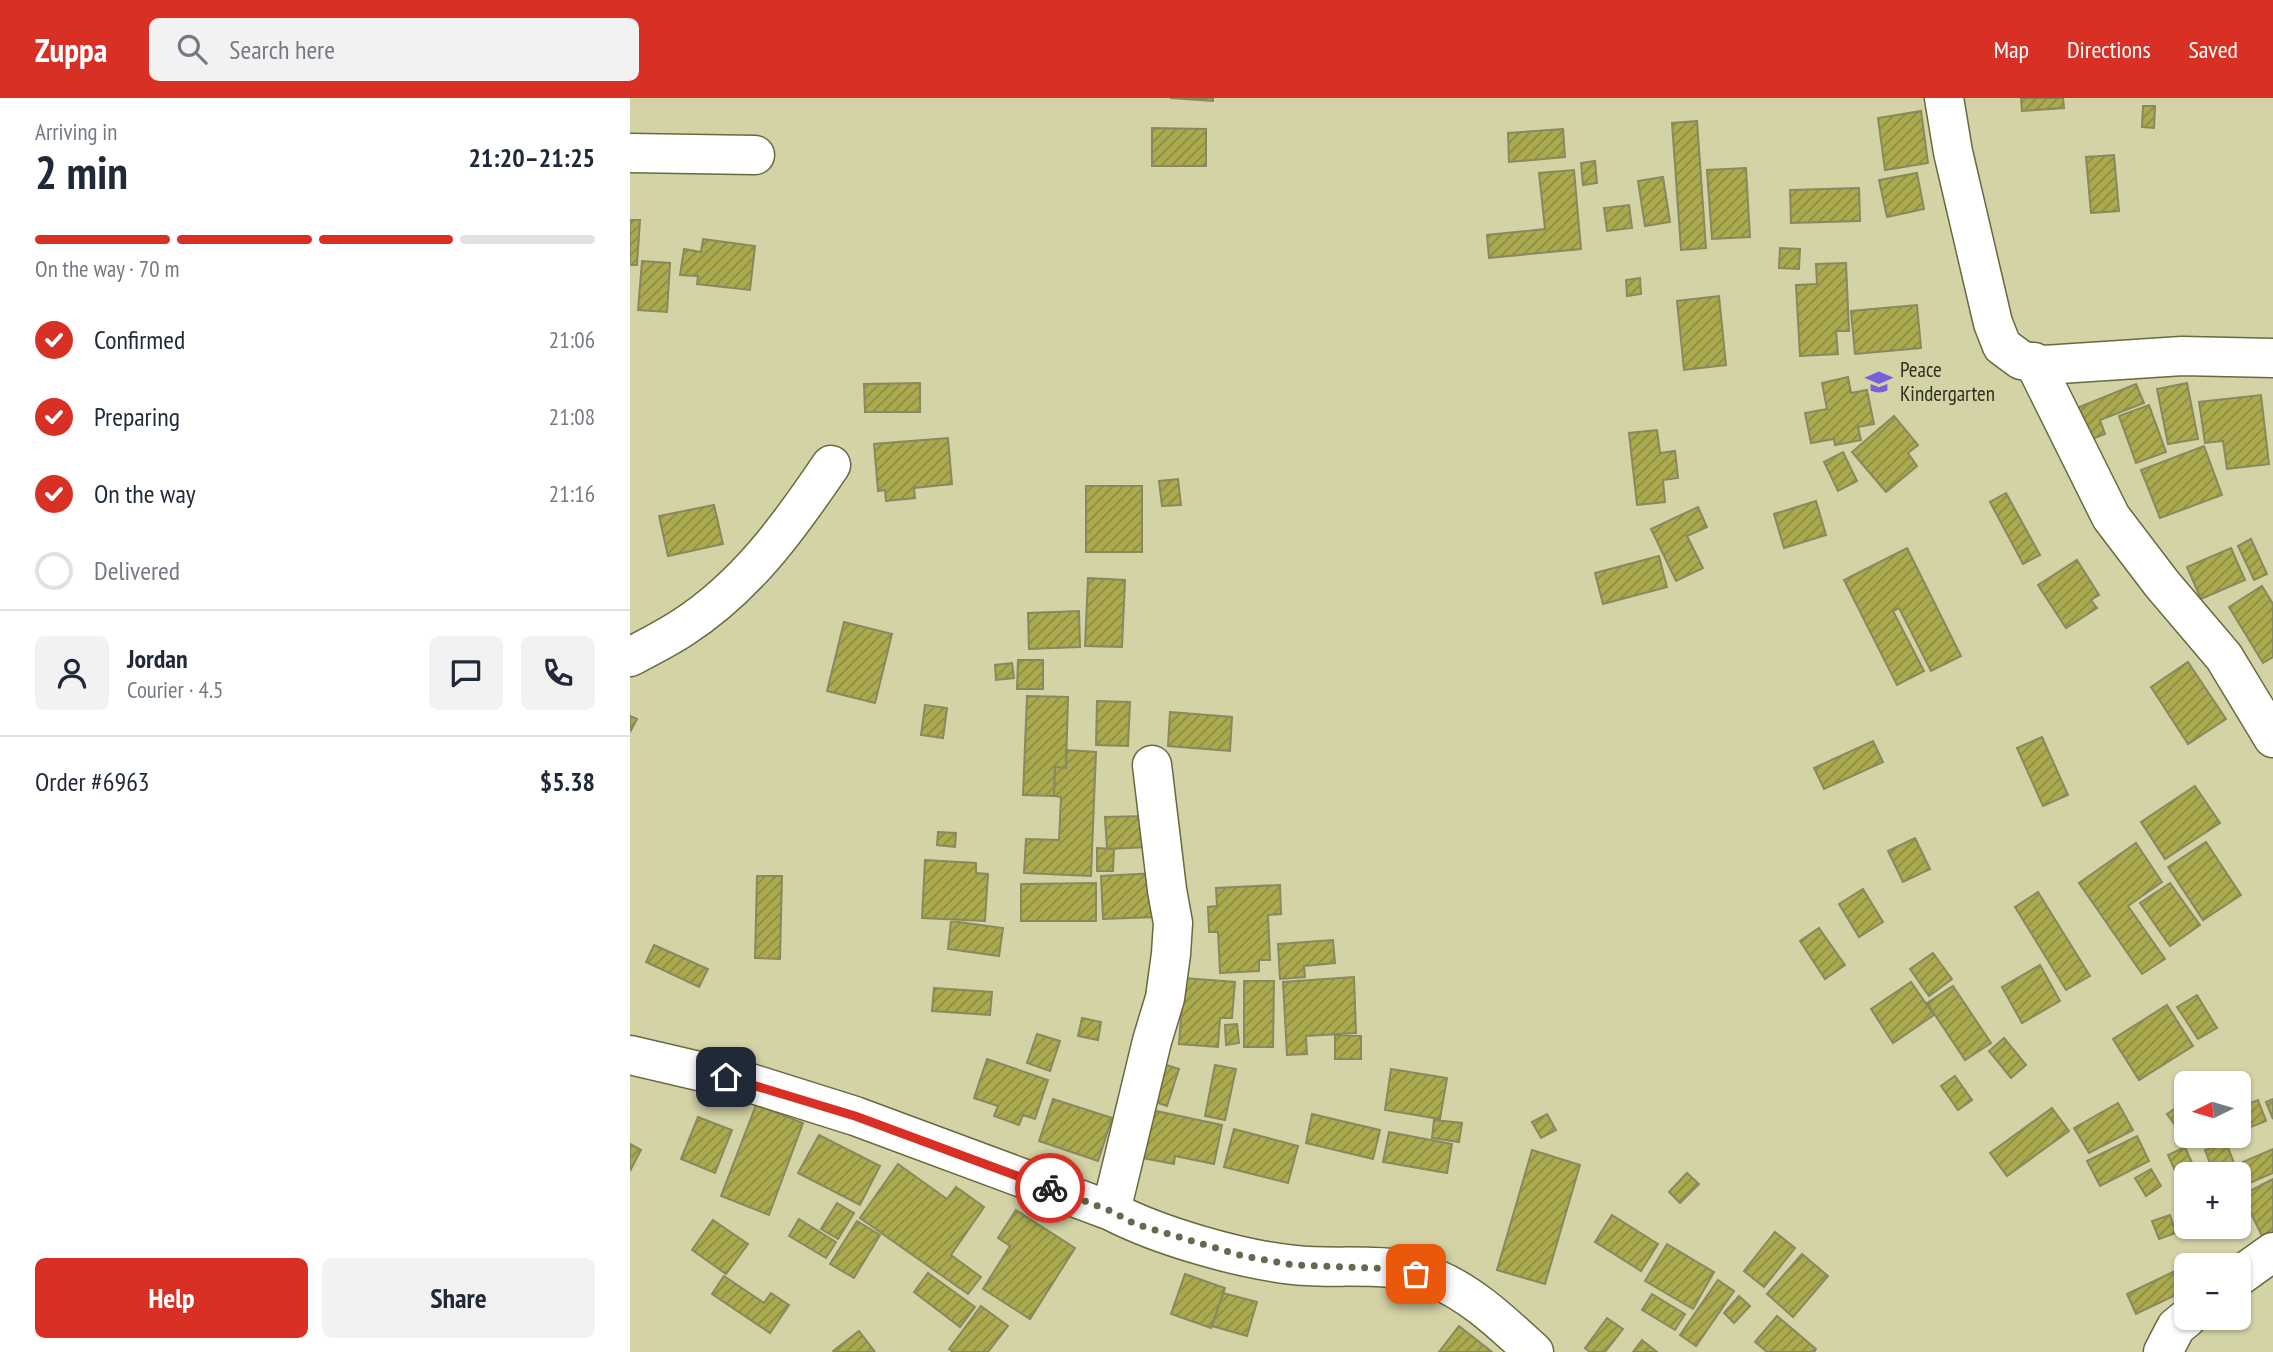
<!DOCTYPE html>
<html lang="en">
<head>
<meta charset="utf-8">
<style>
  :root { --surface:#fff; --page:#f2f2f3; --text:#1f2937; --muted:#747a83; --line:#e0e1e3; --accent:#d93025 }
  body { margin:0; font-family:"PT Sans Narrow",sans-serif; background:var(--page); color:var(--text); height:100vh; display:flex; flex-direction:column; font-size:26px; white-space:nowrap }
  * { box-sizing:border-box; margin:0 }
  p { font-size:23px; color:var(--muted) }
  .icon { flex:none; width:38px; height:38px; fill:none; stroke:currentColor; stroke-width:2; stroke-linecap:round; stroke-linejoin:round }
  .map { position:relative; flex:1; overflow:hidden }
  .sheet { display:flex; flex-direction:column; background:var(--surface); width:630px }
  .sheet>* { flex:none }
  .needle { width:46px; rotate:265deg }
  .fabs { position:absolute; left:1544px; top:973px; display:grid; gap:14px }
  .fabs a { display:grid; place-items:center; width:77px; height:77px; border-radius:10px; background:var(--surface); box-shadow:0 2px 5px #0004; font-size:35px }
  .pin { position:absolute; display:grid; place-items:center; width:60px; height:60px; color:#fff; margin:-30px; border-radius:14px; box-shadow:0 4px 10px #0006 }
  .courier { position:absolute; display:grid; place-items:center; width:70px; height:70px; margin:-35px; border:5px solid #d93025; border-radius:50%; background:#fff; color:#222; box-shadow:0 2px 9px #0007 }
  .headline em { font-style:normal; font-weight:800 }
  .headline div { display:flex; flex-direction:column-reverse }
  .headline { display:flex; align-items:center; justify-content:space-between; height:119px; padding:0 35px }
  h1 { font-size:46px; font-weight:800; line-height:52px }
  .bar { display:grid; grid-template-columns:repeat(4,1fr); gap:10px 7px; align-content:center; height:84px; padding:0 35px }
  .bar i { height:9px; border-radius:5px; background:var(--line) }
  .bar .current { background:var(--accent) }
  .bar p { grid-column:span 4 }
  .line { display:flex; align-items:center; gap:18px; padding:0 35px; border-top:2px solid var(--line) }
  .line div { flex:1 }
  .round { display:grid; place-items:center; flex:none; width:74px; height:74px; border-radius:10px; background:var(--page) }
  ol { padding:0 35px; list-style:none }
  li { display:flex; align-items:center; gap:21px; height:77px }
  li p { margin-inline-start:auto }
  li .icon { padding:7px; border-radius:50%; background:var(--accent); color:#fff; stroke-width:4 }
  li:last-child { color:var(--muted) }
  li i { width:38px; height:38px; border:4px solid var(--line); border-radius:50% }
  .button { display:flex; gap:14px; margin-top:auto; padding:14px 35px }
  .button a { flex:1; height:80px; border-radius:10px; background:var(--accent); color:#fff; font-size:28px; font-weight:800; line-height:80px; text-align:center }
  .button a+a { background:var(--page); color:var(--text) }
  header { display:flex; align-items:center; gap:42px; box-sizing:border-box; height:98px; padding:0 35px; background:var(--accent); color:#fff }
  header strong { font-size:33px }
  nav { display:flex; gap:38px; margin-inline-start:auto; font-size:24px }
  .search { width:490px; height:63px; background:var(--page); display:flex; align-items:center; gap:18px; box-sizing:border-box; padding:0 24px; border-radius:10px; color:var(--muted); font-size:26px }
  main { display:flex; flex:1; min-height:0 }
  .map>svg:first-child { display:block }
  .building { fill:url(#building-hatch); stroke:#88895e; stroke-width:2 }
  .lines { fill:none; stroke-linecap:round; stroke-linejoin:round }
  .minor-casing { stroke:#696940; stroke-width:41 }
  .minor { stroke:#fff; stroke-width:38 }
  .done { stroke:#68684e; stroke-width:7; stroke-dasharray:0 12.6 }
  .route { stroke:#d93025; stroke-width:9 }
  .labels { text-anchor:middle; stroke-width:5; stroke-linejoin:round; paint-order:stroke }
  .poi-label { font-size:21px; fill:#2f2f1e; stroke:#d3d3a6; text-anchor:start }
</style>
</head>
<body>
<header>
<strong>Zuppa</strong>
<div class="search"><svg class="icon" aria-label="search" viewBox="0 0 24 24"><circle cx="10" cy="10" r="6"/><path d="M15 15l6 6"/></svg>Search here</div>
<nav><a>Map</a><a>Directions</a><a>Saved</a></nav>
</header>
<main>
<section class="sheet">
<div class="headline"><div><h1>2 min</h1><p>Arriving in</p></div><em>21:20–21:25</em></div>
<div class="bar"><i class="current"></i><i class="current"></i><i class="current"></i><i></i><p>On the way · 70 m</p></div>
<ol>
<li><svg class="icon" aria-label="check" viewBox="0 0 24 24"><path d="M5 12l5 5 9-10"/></svg>Confirmed<p>21:06</p></li>
<li><svg class="icon" aria-label="check" viewBox="0 0 24 24"><path d="M5 12l5 5 9-10"/></svg>Preparing<p>21:08</p></li>
<li><svg class="icon" aria-label="check" viewBox="0 0 24 24"><path d="M5 12l5 5 9-10"/></svg>On the way<p>21:16</p></li>
<li><i></i>Delivered</li>
</ol>
<div class="line" style="height:126px"><a class="round"><svg class="icon" aria-label="person" viewBox="0 0 24 24"><circle cx="12" cy="8" r="4"/><path d="M4 21q1-7 8-7t8 7"/></svg></a><div><b>Jordan</b><p>Courier · 4.5</p></div><a class="round"><svg class="icon" aria-label="chat" viewBox="0 0 24 24"><path d="M4 5h16v11H9l-5 4z"/></svg></a><a class="round"><svg class="icon" aria-label="phone" viewBox="0 0 24 24"><path d="M5 4h4l2 5-3 2q2 4 5 5l2-3 5 2v4C11 20 4 13 5 4z"/></svg></a></div>
<div class="line" style="height:91px"><div>Order #6963</div><b>$5.38</b></div>
<div class="button"><a>Help</a><a>Share</a></div>
</section>
<div class="map">
<svg width="1643" height="1254" viewBox="0 0 1643 1254">
  <defs>
    <pattern id="building-hatch" width="6" height="6" patternUnits="userSpaceOnUse" patternTransform="scale(1.75)"><rect width="6" height="6" fill="#abaa4f"/><path d="M-1 1l2-2M0 6l6-6M5 7l2-2" fill="none" stroke="#8c8b41"/></pattern>
  </defs>
  <rect width="100%" height="100%" fill="#d3d3a6"/>
  <path class="building" d="M 540,0 L 583,0 L 583,3 Z
    M 1391,0 L 1433,0 L 1434,10 L 1392,13 Z
    M 1513,8 L 1525,8 L 1524,30 L 1512,29 Z
    M 1291,13 L 1298,65 L 1255,72 L 1248,20 Z
    M 1067,23 L 1076,150 L 1051,152 L 1042,25 Z
    M 522,30 L 576,31 L 576,68 L 522,68 Z
    M 933,31 L 935,59 L 879,64 L 878,35 Z
    M 1484,57 L 1489,113 L 1461,115 L 1456,59 Z
    M 965,63 L 967,85 L 953,87 L 951,65 Z
    M 1116,70 L 1120,139 L 1082,141 L 1077,72 Z
    M 944,72 L 951,151 L 859,160 L 857,137 L 915,131 L 909,75 Z
    M 1287,75 L 1294,111 L 1257,119 L 1249,82 Z
    M 1033,79 L 1040,124 L 1015,128 L 1008,83 Z
    M 1229,90 L 1230,123 L 1161,125 L 1160,92 Z
    M 999,107 L 1002,130 L 977,133 L 974,110 Z
    M 0,122 L 10,122 L 7,167 L 0,167 Z
    M 73,141 L 125,148 L 120,192 L 67,186 L 68,178 L 50,177 L 54,151 L 71,154 Z
    M 1150,150 L 1170,151 L 1169,171 L 1149,170 Z
    M 12,163 L 40,165 L 37,214 L 8,212 Z
    M 1216,165 L 1219,233 L 1206,233 L 1208,256 L 1170,258 L 1166,187 L 1187,186 L 1186,166 Z
    M 1010,180 L 1011,196 L 997,198 L 996,182 Z
    M 1089,198 L 1096,267 L 1054,272 L 1047,203 Z
    M 1287,207 L 1291,250 L 1225,256 L 1221,213 Z
    M 1218,279 L 1221,295 L 1237,292 L 1244,326 L 1228,329 L 1231,342 L 1205,347 L 1204,341 L 1181,345 L 1175,315 L 1197,311 L 1192,285 Z
    M 290,285 L 290,314 L 235,314 L 234,286 Z
    M 1557,285 L 1568,341 L 1538,346 L 1527,291 Z
    M 1506,286 L 1514,305 L 1470,322 L 1475,336 L 1455,344 L 1442,312 Z
    M 1631,297 L 1639,366 L 1597,371 L 1593,343 L 1575,345 L 1569,304 Z
    M 1519,307 L 1536,354 L 1506,365 L 1489,318 Z
    M 1264,318 L 1288,347 L 1278,355 L 1287,368 L 1256,394 L 1222,354 Z
    M 1027,332 L 1030,355 L 1045,353 L 1048,380 L 1033,382 L 1035,404 L 1007,407 L 999,335 Z
    M 318,340 L 322,386 L 284,390 L 285,400 L 256,403 L 255,392 L 248,393 L 244,346 Z
    M 1574,348 L 1592,397 L 1530,420 L 1511,372 Z
    M 1213,354 L 1227,383 L 1208,393 L 1194,364 Z
    M 548,381 L 551,407 L 532,408 L 529,383 Z
    M 456,388 L 512,388 L 512,454 L 456,454 Z
    M 1376,395 L 1410,457 L 1393,466 L 1360,404 Z
    M 1186,403 L 1196,437 L 1154,450 L 1144,416 Z
    M 84,407 L 93,446 L 38,458 L 29,418 Z
    M 1068,409 L 1077,429 L 1057,438 L 1073,470 L 1046,483 L 1021,431 Z
    M 1621,441 L 1637,476 L 1624,482 L 1608,448 Z
    M 1277,450 L 1331,558 L 1301,573 L 1269,510 L 1263,513 L 1294,573 L 1267,587 L 1214,482 Z
    M 1601,450 L 1615,482 L 1571,501 L 1557,469 Z
    M 1029,458 L 1037,489 L 973,506 L 965,475 Z
    M 1447,462 L 1469,497 L 1461,502 L 1467,510 L 1436,530 L 1408,487 Z
    M 458,480 L 495,482 L 492,549 L 455,548 Z
    M 1632,488 L 1643,506 L 1643,559 L 1633,565 L 1599,509 Z
    M 449,513 L 450,549 L 399,551 L 398,515 Z
    M 214,524 L 262,536 L 245,605 L 197,593 Z
    M 388,562 L 413,562 L 413,591 L 387,591 Z
    M 1558,564 L 1596,621 L 1558,646 L 1521,589 Z
    M 382,565 L 384,580 L 366,582 L 365,567 Z
    M 397,598 L 438,599 L 436,670 L 425,669 L 424,698 L 393,697 Z
    M 467,603 L 500,604 L 498,648 L 466,647 Z
    M 295,607 L 317,610 L 313,640 L 291,637 Z
    M 540,614 L 602,619 L 600,653 L 538,648 Z
    M 0,618 L 7,621 L 0,634 Z
    M 1412,639 L 1438,697 L 1413,708 L 1387,650 Z
    M 1243,643 L 1253,664 L 1194,691 L 1184,670 Z
    M 436,652 L 466,654 L 461,778 L 394,775 L 396,741 L 429,742 L 431,699 L 424,698 L 425,669 L 436,670 Z
    M 1565,688 L 1590,725 L 1535,761 L 1511,724 Z
    M 518,718 L 519,749 L 477,751 L 475,719 Z
    M 308,734 L 326,735 L 325,749 L 307,747 Z
    M 1285,740 L 1300,771 L 1273,784 L 1258,753 Z
    M 1576,744 L 1611,797 L 1573,822 L 1538,769 Z
    M 1506,745 L 1532,784 L 1498,808 L 1535,861 L 1512,876 L 1449,785 Z
    M 467,750 L 484,751 L 483,773 L 467,773 Z
    M 295,762 L 346,765 L 346,775 L 358,776 L 355,823 L 292,820 Z
    M 526,775 L 527,819 L 473,821 L 471,778 Z
    M 127,778 L 152,778 L 150,861 L 125,860 Z
    M 466,785 L 466,823 L 391,823 L 391,786 Z
    M 1540,785 L 1570,827 L 1540,848 L 1510,805 Z
    M 650,787 L 651,816 L 638,817 L 640,862 L 629,862 L 629,873 L 590,875 L 588,834 L 579,834 L 578,809 L 587,808 L 586,790 Z
    M 1233,791 L 1253,824 L 1229,839 L 1209,806 Z
    M 1408,794 L 1460,878 L 1436,892 L 1385,809 Z
    M 321,823 L 373,830 L 369,858 L 318,851 Z
    M 1189,830 L 1215,867 L 1195,881 L 1170,843 Z
    M 703,842 L 705,865 L 674,868 L 675,879 L 650,881 L 648,846 Z
    M 24,847 L 78,871 L 69,889 L 16,864 Z
    M 1303,855 L 1322,881 L 1299,898 L 1280,871 Z
    M 1410,867 L 1430,903 L 1392,925 L 1372,889 Z
    M 724,879 L 726,935 L 676,938 L 677,956 L 657,957 L 653,884 Z
    M 554,880 L 605,884 L 602,920 L 590,920 L 588,949 L 549,946 Z
    M 614,883 L 644,883 L 643,949 L 614,949 Z
    M 1281,884 L 1304,917 L 1263,945 L 1241,911 Z
    M 1323,888 L 1361,945 L 1335,962 L 1297,905 Z
    M 304,890 L 362,894 L 360,917 L 302,913 Z
    M 1567,897 L 1587,930 L 1568,941 L 1547,909 Z
    M 1537,907 L 1563,948 L 1509,982 L 1483,941 Z
    M 452,920 L 471,924 L 468,942 L 448,938 Z
    M 607,926 L 609,945 L 596,947 L 595,927 Z
    M 407,936 L 430,943 L 420,973 L 397,965 Z
    M 705,937 L 731,938 L 731,961 L 705,961 Z
    M 1374,940 L 1396,967 L 1381,980 L 1359,953 Z
    M 357,961 L 418,982 L 405,1021 L 393,1017 L 389,1027 L 364,1018 L 368,1008 L 344,1000 Z
    M 527,964 L 549,971 L 537,1008 L 516,1001 Z
    M 585,967 L 606,971 L 595,1022 L 575,1018 Z
    M 761,971 L 817,980 L 810,1021 L 755,1012 Z
    M 1325,978 L 1342,1002 L 1328,1012 L 1311,988 Z
    M 423,1001 L 482,1020 L 468,1063 L 409,1043 Z
    M 1643,1001 L 1643,1021 L 1636,1004 Z
    M 1628,1002 L 1636,1023 L 1608,1034 L 1608,1010 Z
    M 1556,1003 L 1556,1024 L 1547,1030 L 1537,1016 Z
    M 1488,1005 L 1503,1032 L 1459,1055 L 1444,1030 Z
    M 126,1007 L 173,1025 L 139,1117 L 91,1098 Z
    M 1422,1010 L 1439,1033 L 1377,1078 L 1360,1055 Z
    M 517,1011 L 592,1027 L 584,1066 L 545,1058 L 544,1066 L 507,1059 Z
    M 682,1016 L 750,1032 L 743,1061 L 676,1045 Z
    M 917,1016 L 926,1032 L 911,1040 L 902,1024 Z
    M 68,1019 L 102,1032 L 85,1075 L 51,1061 Z
    M 804,1022 L 832,1025 L 829,1044 L 802,1040 Z
    M 604,1031 L 668,1048 L 658,1085 L 594,1069 Z
    M 759,1034 L 822,1046 L 817,1075 L 753,1064 Z
    M 189,1037 L 250,1068 L 230,1107 L 168,1075 Z
    M 1507,1038 L 1519,1063 L 1470,1088 L 1457,1063 Z
    M 1570,1038 L 1599,1038 L 1574,1048 Z
    M 1596,1044 L 1604,1065 L 1583,1073 L 1575,1052 Z
    M 0,1046 L 11,1052 L 0,1073 Z
    M 1555,1049 L 1567,1076 L 1556,1076 L 1556,1081 L 1550,1084 L 1538,1057 Z
    M 1643,1051 L 1643,1075 L 1615,1087 L 1606,1067 Z
    M 902,1052 L 950,1067 L 915,1186 L 867,1172 Z
    M 268,1066 L 317,1101 L 326,1089 L 354,1109 L 321,1157 L 351,1179 L 338,1196 L 230,1120 Z
    M 1521,1071 L 1531,1088 L 1516,1098 L 1505,1080 Z
    M 1057,1075 L 1069,1086 L 1050,1105 L 1039,1094 Z
    M 1643,1081 L 1643,1134 L 1633,1140 L 1612,1097 Z
    M 207,1105 L 224,1115 L 208,1141 L 191,1131 Z
    M 386,1112 L 445,1150 L 400,1221 L 353,1191 L 380,1148 L 368,1140 Z
    M 982,1117 L 1028,1146 L 1011,1173 L 965,1144 Z
    M 1540,1117 L 1546,1135 L 1529,1141 L 1522,1123 Z
    M 169,1121 L 206,1144 L 196,1160 L 159,1138 Z
    M 83,1122 L 118,1146 L 96,1176 L 62,1152 Z
    M 227,1123 L 250,1137 L 224,1180 L 200,1166 Z
    M 1145,1134 L 1165,1150 L 1134,1189 L 1114,1173 Z
    M 1037,1146 L 1084,1174 L 1063,1211 L 1015,1183 Z
    M 1172,1156 L 1198,1178 L 1163,1219 L 1137,1196 Z
    M 1545,1173 L 1554,1193 L 1506,1216 L 1497,1196 Z
    M 298,1175 L 345,1209 L 330,1229 L 284,1194 Z
    M 555,1176 L 595,1190 L 581,1230 L 541,1216 Z
    M 94,1178 L 134,1205 L 141,1195 L 159,1207 L 140,1235 L 82,1196 Z
    M 1088,1182 L 1104,1193 L 1066,1248 L 1050,1237 Z
    M 593,1195 L 627,1204 L 617,1238 L 582,1228 Z
    M 1022,1196 L 1055,1216 L 1045,1232 L 1012,1212 Z
    M 1109,1198 L 1120,1208 L 1104,1225 L 1094,1215 Z
    M 351,1208 L 378,1228 L 358,1254 L 323,1254 L 319,1251 Z
    M 1147,1218 L 1186,1251 L 1184,1254 L 1137,1254 L 1125,1244 Z
    M 977,1220 L 993,1231 L 975,1254 L 960,1254 L 955,1250 Z
    M 829,1228 L 862,1254 L 809,1254 Z
    M 229,1233 L 245,1254 L 204,1254 L 203,1253 Z
    M 1012,1242 L 1027,1254 L 1003,1254 Z"/>
  <g class="lines">
    <g class="minor-casing">
      <path id="minor" d="M 1314,0 L 1323,54 L 1363,225 L 1372,248 L 1391,262 L 1414,267 L 1552,258 L 1643,260
        M 0,55 L 125,57
        M 1404,264 L 1481,419 L 1532,486 L 1594,559 L 1643,640
        M 0,559 C 17,550 35,541 52,530 C 116,489 159,429 201,367
        M 0,957 L 120,985 L 225,1018 L 481,1113 C 529,1138 609,1161 664,1167 C 710,1172 763,1162 806,1181 C 844,1197 874,1227 904,1254
        M 481,1113 L 522,943 L 535,900 L 541,856 L 543,825 L 537,792 L 522,667
        M 1608,1179 L 1643,1154
        M 1533,1254 L 1546,1229 L 1557,1220"/>
    </g>
    <use href="#minor" class="minor"/>
  </g>
  <g class="lines">
    <path class="done" d="M 420,1090 L 481,1113 L 505,1126 L 613,1158 L 664,1167 L 768,1171 L 786,1176"/>
    <path class="route" d="M 96,979 L 225,1018 L 420,1090"/>
  </g>
  <defs>
    <g id="school-bare" transform="scale(2.1)"><path d="M0-5L7-2L0 1L-7-2ZM-4 1L0 2.5L4 1V4Q0 6-4 4Z" fill="#7860db" stroke="#d3d3a6" stroke-width="2.5" paint-order="stroke"/></g>
  </defs>
  <g fill-rule="evenodd">
    <use href="#school-bare" x="1249" y="284"/>
  </g>
  <g class="labels">
    <g class="poi-label">
      <text x="1270" y="279">Peace<tspan x="1270" dy="24">Kindergarten</tspan></text>
    </g>
  </g>
</svg>
<div class="fabs">
<a><svg class="needle" viewBox="-14 -14 28 28"><path d="M0-13l5 13h-10z" fill="#e53935"/><path d="M0 13l5-13h-10z" fill="#747a83"/></svg></a>
<a>+</a>
<a>−</a>
</div>
<div class="pin" style="left:786px;top:1176px;background:#ea580c"><svg class="icon" aria-label="bag" viewBox="0 0 24 24"><path d="M5 8h14l-1 12H6zM9 8a3 3 0 0 1 6 0"/></svg></div>
<div class="pin" style="left:96px;top:979px;background:#1f2937"><svg class="icon" aria-label="home" viewBox="0 0 24 24"><path d="M3 11l9-7 9 7M6 9v11h12V9"/></svg></div>
<div class="courier" style="left:420px;top:1090px"><svg class="icon" aria-label="bike" viewBox="0 0 24 24"><circle cx="6" cy="16" r="4"/><circle cx="18" cy="16" r="4"/><path d="M6 16l4-8h5l3 8M10 8l3 8H6M13 5h3"/></svg></div>
</div>
</main>
</body>
</html>
